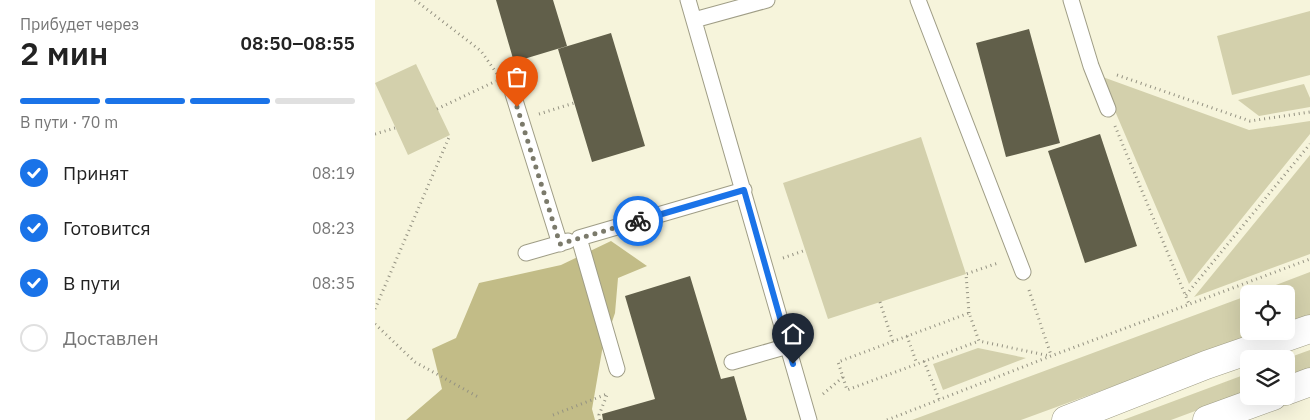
<!DOCTYPE html>
<html lang="ru">
<head>
<meta charset="utf-8">
<style>
  :root { --surface:#fff; --page:#f2f2f2; --text:#222; --muted:#767676; --line:#e0e0e0; --accent:#1a73e8 }
  body { margin:0; font-family:"IBM Plex Sans",sans-serif; background:var(--page); color:var(--text); height:100vh; display:flex; flex-direction:column; font-size:19px; white-space:nowrap }
  * { box-sizing:border-box; margin:0 }
  p { font-size:16px; color:var(--muted) }
  .icon { flex:none; width:28px; height:28px; fill:none; stroke:currentColor; stroke-width:2; stroke-linecap:round; stroke-linejoin:round }
  .map { position:relative; flex:1; overflow:hidden }
  .panel { display:flex; flex-direction:column; background:var(--surface); width:375px }
  .panel>* { flex:none }
  .buttons { position:absolute; left:865px; top:285px; display:grid; gap:10px }
  .buttons a { display:grid; place-items:center; width:55px; height:55px; border-radius:8px; background:var(--surface); box-shadow:0 5px 20px #0002; font-size:25px }
  .pin { position:absolute; display:grid; place-items:center; width:42px; height:42px; color:#fff; margin:-51px -21px; border-radius:50% 50% 50% 0; rotate:-45deg; box-shadow:0 0 5px #0007 }
  .pin .icon { rotate:45deg }
  .courier { position:absolute; display:grid; place-items:center; width:50px; height:50px; margin:-25px; border:4px solid #1a73e8; border-radius:50%; background:#fff; color:#222; box-shadow:0 1px 6px #0007 }
  .head em { font-style:normal; font-weight:600 }
  .head div { display:flex; flex-direction:column-reverse }
  .head { display:flex; align-items:center; justify-content:space-between; height:85px; padding:0 20px }
  h1 { font-size:32px; font-weight:600; line-height:38px }
  .bar { display:grid; grid-template-columns:repeat(4,1fr); gap:8px 5px; align-content:center; height:60px; padding:0 20px }
  .bar i { height:6px; border-radius:4px; background:var(--line) }
  .bar .active { background:var(--accent) }
  .bar p { grid-column:span 4 }
  ol { padding:0 20px; list-style:none }
  li { display:flex; align-items:center; gap:15px; height:55px }
  li p { margin-inline-start:auto }
  li .icon { padding:5px; border-radius:50%; background:var(--accent); color:#fff; stroke-width:4 }
  li:last-child { color:var(--muted) }
  li i { width:28px; height:28px; border:2px solid var(--line); border-radius:50% }
  main { display:flex; flex:1; min-height:0 }
  .map>svg:first-child { display:block }
  .green { fill:#d3d0ac }
  .forest { fill:#c2bc87 }
  .building { fill:#615f4a }
  .lines { fill:none; stroke-linecap:round; stroke-linejoin:round }
  .lane-casing { stroke:#9f9d86; stroke-width:17 }
  .secondary-casing { stroke:#9f9d86; stroke-width:29 }
  .path { stroke:#949282; stroke-width:3; stroke-dasharray:1 4; stroke-linecap:butt }
  .lane { stroke:#fff; stroke-width:15 }
  .secondary { stroke:#fff; stroke-width:28 }
  .done { stroke:#7b7a6b; stroke-width:5; stroke-dasharray:0 9 }
  .route { stroke:#1a73e8; stroke-width:6 }
</style>
</head>
<body>
<main>
<section class="panel">
<div class="head"><div><h1>2 мин</h1><p>Прибудет через</p></div><em>08:50–08:55</em></div>
<div class="bar"><i class="active"></i><i class="active"></i><i class="active"></i><i></i><p>В пути · 70 m</p></div>
<ol>
<li><svg class="icon" aria-label="check" viewBox="0 0 24 24"><path d="M5 12l5 5 9-10"/></svg>Принят<p>08:19</p></li>
<li><svg class="icon" aria-label="check" viewBox="0 0 24 24"><path d="M5 12l5 5 9-10"/></svg>Готовится<p>08:23</p></li>
<li><svg class="icon" aria-label="check" viewBox="0 0 24 24"><path d="M5 12l5 5 9-10"/></svg>В пути<p>08:35</p></li>
<li><i></i>Доставлен</li>
</ol>
</section>
<div class="map">
<svg width="935" height="420" viewBox="0 0 935 420">
  <rect width="100%" height="100%" fill="#f6f4db"/>
  <path class="green" d="M 935,11 L 935,75 L 857,95 L 842,36 Z
    M 41,64 L 75,135 L 33,155 L 0,83 Z
    M 725,76 L 874,130 L 935,121 L 935,134 L 814,284 Z
    M 929,84 L 935,98 L 935,107 L 884,116 L 863,100 Z
    M 546,137 L 591,274 L 453,319 L 408,183 Z
    M 935,155 L 935,254 L 819,297 Z
    M 935,272 L 935,315 L 911,323 L 911,294 L 877,294 Z
    M 874,295 L 874,331 L 889,331 L 646,420 L 537,420 Z
    M 603,348 L 651,358 L 568,390 L 558,364 Z
    M 935,350 L 935,368 L 911,377 L 910,359 Z
    M 874,373 L 874,391 L 796,420 L 748,420 Z"/>
  <path class="forest" d="M 236,241 L 272,266 L 243,278 L 240,313 L 227,351 L 217,409 L 220,420 L 31,420 L 67,389 L 57,349 L 81,338 L 104,283 L 186,265 Z"/>
  <path class="building" d="M 121,0 L 178,0 L 192,46 L 139,62 Z
    M 654,29 L 685,143 L 631,157 L 601,43 Z
    M 236,33 L 270,146 L 217,162 L 183,49 Z
    M 725,134 L 762,246 L 710,263 L 673,151 Z
    M 315,276 L 346,379 L 359,376 L 372,420 L 228,420 L 227,414 L 280,399 L 250,296 Z"/>
  <g class="lines">
    <g class="lane-casing">
      <path id="lane" d="M 313,0 L 434,420
        M 543,0 L 648,272
        M 696,0 L 716,66 L 733,109
        M 319,20 L 392,0
        M 138,94 L 185,244
        M 151,253 L 193,241
        M 357,362 L 413,346
        M 242,369 L 204,238 L 369,190"/>
    </g>
    <g class="secondary-casing">
      <path id="secondary" d="M 911,391 L 935,382
        M 691,420 L 831,365 L 935,329
        M 832,420 L 898,396"/>
    </g>
    <path class="path" d="M 40,0 L 106,51 L 125,78
      M 742,75 L 875,121 L 935,112
      M 62,109 L 121,81
      M 164,114 L 199,103
      M 740,126 L 814,304
      M 0,134 L 20,128
      M 408,258 L 431,250
      M 654,290 L 676,355
      M 811,295 L 935,144
      M 505,302 L 518,342
      M 0,309 L 75,135
      M 594,313 L 591,274 L 623,263
      M 0,324 L 40,362 L 105,398
      M 532,336 L 542,364
      M 549,361 L 564,399
      M 468,377 L 472,390 L 604,341
      M 448,394 L 468,377 L 463,362 L 594,313 L 604,341 L 675,356
      M 178,415 L 232,394
      M 225,420 L 224,415 L 232,395
      M 512,420 L 676,356 L 935,259"/>
    <use href="#lane" class="lane"/>
    <use href="#secondary" class="secondary"/>
  </g>
  <g class="lines">
    <path class="done" d="M 142,107 L 185,244 L 263,221"/>
    <path class="route" d="M 263,221 L 369,190 L 418,364"/>
  </g>
</svg>
<div class="buttons">
<a><svg class="icon" aria-label="locate" viewBox="0 0 24 24"><circle cx="12" cy="12" r="6"/><path d="M12 2v4M12 18v4M2 12h4M18 12h4"/></svg></a>
<a><svg class="icon" aria-label="layers" viewBox="0 0 24 24"><path d="M12 4l9 5-9 5-9-5zM3 14l9 5 9-5"/></svg></a>
</div>
<div class="pin" style="left:142px;top:107px;background:#ea580c"><svg class="icon" aria-label="bag" viewBox="0 0 24 24"><path d="M5 8h14l-1 12H6zM9 8a3 3 0 0 1 6 0"/></svg></div>
<div class="pin" style="left:418px;top:364px;background:#1f2937"><svg class="icon" aria-label="home" viewBox="0 0 24 24"><path d="M3 11l9-7 9 7M6 9v11h12V9"/></svg></div>
<div class="courier" style="left:263px;top:221px"><svg class="icon" aria-label="bike" viewBox="0 0 24 24"><circle cx="6" cy="16" r="4"/><circle cx="18" cy="16" r="4"/><path d="M6 16l4-8h5l3 8M10 8l3 8H6M13 5h3"/></svg></div>
</div>
</main>
</body>
</html>
